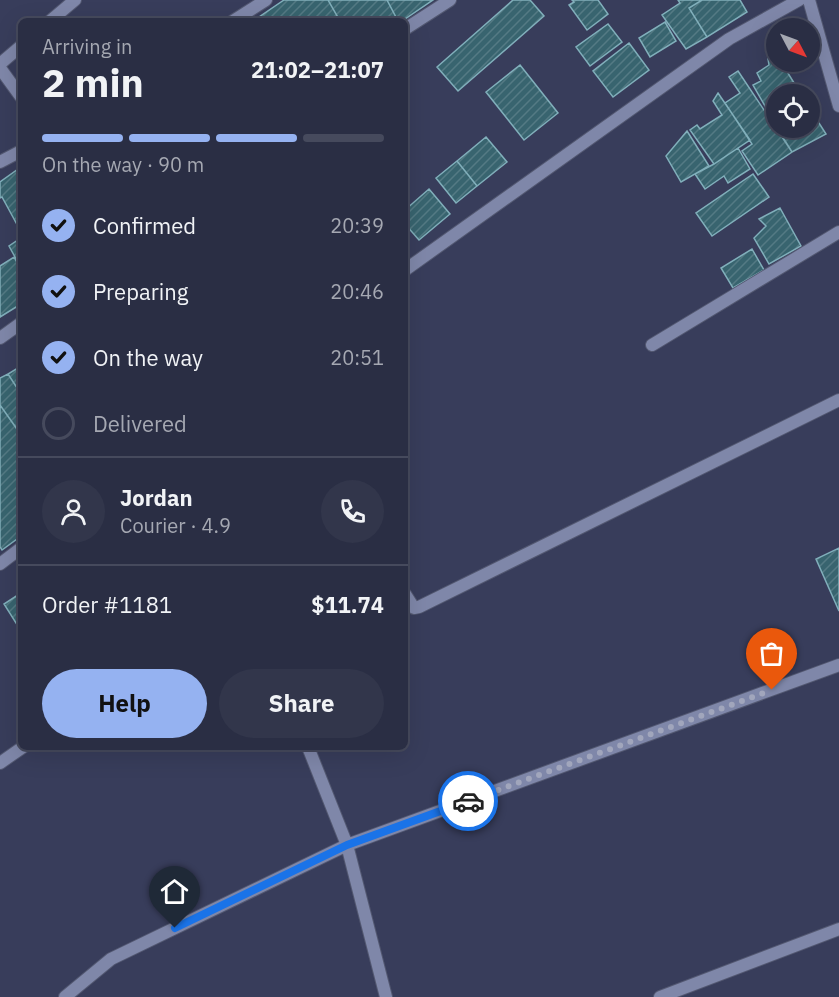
<!DOCTYPE html>
<html lang="en">
<head>
<meta charset="utf-8">
<style>
  :root { --surface:#2a2e44; --page:#32364b; --text:#f1f3f6; --muted:#a5a8b2; --line:#464a5d; --accent:#95b2f1 }
  body { margin:0; font-family:"IBM Plex Sans",sans-serif; background:var(--page); color:var(--text); height:100vh; display:flex; flex-direction:column; font-size:22px; white-space:nowrap }
  * { box-sizing:border-box; margin:0 }
  p { font-size:20px; color:var(--muted) }
  .icon { flex:none; width:33px; height:33px; fill:none; stroke:currentColor; stroke-width:2; stroke-linecap:round; stroke-linejoin:round }
  .map { position:relative; flex:1; overflow:hidden }
  .panel { position:absolute; left:18px; top:18px; width:390px; height:732px; display:flex; flex-direction:column; background:var(--surface); border-radius:9px; box-shadow:0 6px 24px #0002,0 0 0 2px var(--line) }
  .panel>* { flex:none }
  .needle { width:39px; rotate:131deg }
  .fabs { position:absolute; left:766px; top:18px; display:grid; gap:12px }
  .fabs a { display:grid; place-items:center; width:54px; height:54px; border-radius:50%; background:var(--surface); box-shadow:0 6px 24px #0002,0 0 0 2px var(--line); font-size:30px }
  .pin { position:absolute; display:grid; place-items:center; width:51px; height:51px; color:#fff; margin:-62px -26px; border-radius:50% 50% 50% 0; rotate:-45deg; box-shadow:0 0 6px #0007 }
  .pin .icon { rotate:45deg }
  .courier { position:absolute; display:grid; place-items:center; width:60px; height:60px; margin:-30px; border:4px solid #1a73e8; border-radius:50%; background:#fff; color:#222; box-shadow:0 2px 8px #0007 }
  .overview em { font-style:normal; font-weight:800 }
  .overview div { display:flex; flex-direction:column-reverse }
  .overview { display:flex; align-items:center; justify-content:space-between; height:102px; padding:0 24px }
  h1 { font-size:39px; font-weight:800; line-height:45px }
  .bar { display:grid; grid-template-columns:repeat(4,1fr); gap:9px 6px; align-content:center; height:72px; padding:0 24px }
  .bar i { height:8px; border-radius:4px; background:var(--line) }
  .bar .current { background:var(--accent) }
  .bar p { grid-column:span 4 }
  .line { display:flex; align-items:center; gap:15px; padding:0 24px; border-top:2px solid var(--line) }
  .line div { flex:1 }
  .round { display:grid; place-items:center; flex:none; width:63px; height:63px; border-radius:32px; background:var(--page) }
  ol { padding:0 24px; list-style:none }
  li { display:flex; align-items:center; gap:18px; height:66px }
  li p { margin-inline-start:auto }
  li .icon { padding:6px; border-radius:50%; background:var(--accent); color:#111; stroke-width:4 }
  li:last-child { color:var(--muted) }
  li i { width:33px; height:33px; border:3px solid var(--line); border-radius:50% }
  .primary-button { display:flex; gap:12px; margin-top:auto; padding:12px 24px }
  .primary-button a { flex:1; height:69px; border-radius:36px; background:var(--accent); color:#111; font-size:24px; font-weight:800; line-height:69px; text-align:center }
  .primary-button a+a { background:var(--page); color:var(--text) }
  .map>svg:first-child { display:block }
  .building { fill:url(#building-hatch); stroke:#81afbb; stroke-width:1.5 }
  .lines { fill:none; stroke-linecap:round; stroke-linejoin:round }
  .street-casing { stroke:#535871; stroke-width:14 }
  .street { stroke:#7f87a9; stroke-width:12 }
  .done { stroke:#a1a6bc; stroke-width:6; stroke-dasharray:0 10.8 }
  .route { stroke:#1a73e8; stroke-width:8 }
</style>
</head>
<body>
<div class="map">
<svg width="839" height="997" viewBox="0 0 839 997">
  <defs>
    <pattern id="building-hatch" width="6" height="6" patternUnits="userSpaceOnUse" patternTransform="scale(1.5)"><rect width="6" height="6" fill="#38646f"/><path d="M-1 1l2-2M0 6l6-6M5 7l2-2" fill="none" stroke="#547a84"/></pattern>
  </defs>
  <rect width="100%" height="100%" fill="#383d5b"/>
  <path class="building" d="M 284,0 L 328,0 L 340,21 L 253,21 Z
    M 328,0 L 387,0 L 398,21 L 340,21 Z
    M 387,0 L 433,0 L 402,21 L 398,21 Z
    M 513,0 L 530,0 L 544,16 L 458,91 L 437,67 Z
    M 572,0 L 598,0 L 608,14 L 587,30 L 569,5 L 574,2 Z
    M 678,0 L 702,0 L 689,8 L 707,37 L 686,49 L 662,15 L 680,3 Z
    M 702,0 L 740,0 L 747,12 L 707,37 L 689,8 Z
    M 665,22 L 676,41 L 650,57 L 639,38 Z
    M 608,24 L 622,42 L 590,66 L 576,47 Z
    M 629,43 L 649,70 L 613,97 L 593,71 Z
    M 774,50 L 777,55 L 777,62 L 781,62 L 801,94 L 777,94 L 777,127 L 753,85 L 761,81 L 757,73 L 769,65 L 768,59 Z
    M 520,65 L 558,113 L 524,140 L 486,92 Z
    M 738,71 L 792,152 L 758,175 L 742,151 L 752,144 L 725,103 L 740,93 L 729,77 Z
    M 718,93 L 750,140 L 714,164 L 690,130 L 697,125 L 700,129 L 722,115 L 713,101 Z
    M 810,109 L 826,134 L 792,152 L 777,128 L 810,128 Z
    M 687,131 L 709,166 L 681,182 L 666,156 Z
    M 486,137 L 507,162 L 477,186 L 457,161 Z
    M 738,148 L 750,169 L 728,183 L 724,176 L 705,189 L 695,174 L 714,164 Z
    M 457,161 L 477,186 L 456,203 L 436,178 Z
    M 21,167 L 21,229 L 20,230 L 2,197 L 0,198 L 0,182 Z
    M 753,174 L 769,197 L 712,236 L 696,213 Z
    M 429,189 L 450,214 L 419,240 L 405,224 L 405,210 Z
    M 780,208 L 801,246 L 769,264 L 754,238 L 766,226 L 759,219 Z
    M 21,238 L 21,268 L 9,246 Z
    M 752,249 L 764,270 L 733,288 L 721,268 Z
    M 14,257 L 21,270 L 21,304 L 0,317 L 0,266 Z
    M 21,366 L 21,394 L 8,374 Z
    M 8,374 L 21,394 L 21,426 L 17,429 L 0,405 L 0,378 Z
    M 0,405 L 21,435 L 21,536 L 2,550 L 0,547 Z
    M 839,548 L 839,611 L 816,559 Z
    M 21,593 L 21,631 L 4,604 Z"/>
  <g class="lines">
    <g class="street-casing">
      <path id="street" d="M 809,0 L 839,106
        M 50,21 L 75,0
        M 233,21 L 266,0
        M 405,29 L 450,0
        M 0,64 L 21,46
        M 0,68 L 21,97
        M 0,162 L 21,151
        M 405,270 L 729,39 L 799,0
        M 0,338 L 21,323
        M 652,345 L 839,232
        M 0,564 L 21,548
        M 405,594 L 414,608 L 419,607 L 839,400
        M 308,747 L 347,845 L 386,997
        M 0,763 L 23,747
        M 65,997 L 111,959 L 347,845 L 839,665
        M 660,997 L 839,929"/>
    </g>
    <use href="#street" class="street"/>
  </g>
  <g class="lines">
    <path class="done" d="M 468,801 L 772,690"/>
    <path class="route" d="M 175,928 L 347,845 L 468,801"/>
  </g>
</svg>
<div class="fabs">
<a><svg class="needle" viewBox="-14 -14 28 28"><path d="M0-13l5 13h-10z" fill="#e53935"/><path d="M0 13l5-13h-10z" fill="#a5a8b2"/></svg></a>
<a><svg class="icon" aria-label="locate" viewBox="0 0 24 24"><circle cx="12" cy="12" r="6"/><path d="M12 2v4M12 18v4M2 12h4M18 12h4"/></svg></a>
</div>
<div class="pin" style="left:772px;top:690px;background:#ea580c"><svg class="icon" aria-label="bag" viewBox="0 0 24 24"><path d="M5 8h14l-1 12H6zM9 8a3 3 0 0 1 6 0"/></svg></div>
<div class="pin" style="left:175px;top:928px;background:#1f2937"><svg class="icon" aria-label="home" viewBox="0 0 24 24"><path d="M3 11l9-7 9 7M6 9v11h12V9"/></svg></div>
<div class="courier" style="left:468px;top:801px"><svg class="icon" aria-label="car" viewBox="0 0 24 24"><path d="M5 17H2v-5l4-1 3-4h7l3 4 3 1v5h-3M9 17h6M6 11h13"/><circle cx="7" cy="17" r="2"/><circle cx="17" cy="17" r="2"/></svg></div>
<section class="panel">
<div class="overview"><div><h1>2 min</h1><p>Arriving in</p></div><em>21:02–21:07</em></div>
<div class="bar"><i class="current"></i><i class="current"></i><i class="current"></i><i></i><p>On the way · 90 m</p></div>
<ol>
<li><svg class="icon" aria-label="check" viewBox="0 0 24 24"><path d="M5 12l5 5 9-10"/></svg>Confirmed<p>20:39</p></li>
<li><svg class="icon" aria-label="check" viewBox="0 0 24 24"><path d="M5 12l5 5 9-10"/></svg>Preparing<p>20:46</p></li>
<li><svg class="icon" aria-label="check" viewBox="0 0 24 24"><path d="M5 12l5 5 9-10"/></svg>On the way<p>20:51</p></li>
<li><i></i>Delivered</li>
</ol>
<div class="line" style="height:108px"><a class="round"><svg class="icon" aria-label="person" viewBox="0 0 24 24"><circle cx="12" cy="8" r="4"/><path d="M4 21q1-7 8-7t8 7"/></svg></a><div><b>Jordan</b><p>Courier · 4.9</p></div><a class="round"><svg class="icon" aria-label="phone" viewBox="0 0 24 24"><path d="M5 4h4l2 5-3 2q2 4 5 5l2-3 5 2v4C11 20 4 13 5 4z"/></svg></a></div>
<div class="line" style="height:78px"><div>Order #1181</div><b>$11.74</b></div>
<div class="primary-button"><a>Help</a><a>Share</a></div>
</section>
</div>
</body>
</html>
